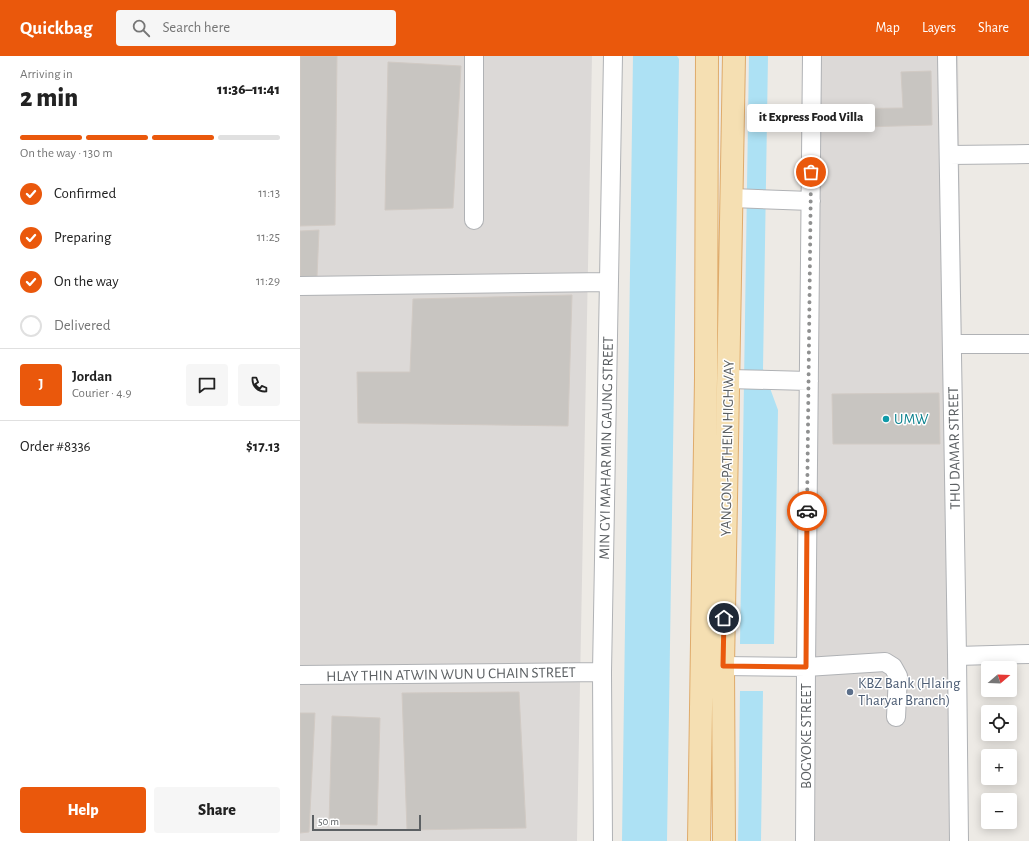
<!DOCTYPE html>
<html lang="en">
<head>
<meta charset="utf-8">
<style>
  :root { --surface:#fff; --page:#f6f6f6; --text:#222; --muted:#767676; --line:#e0e0e0; --accent:#ea580c }
  body { margin:0; font-family:"Alegreya Sans",sans-serif; background:var(--page); color:var(--text); height:100vh; display:flex; flex-direction:column; font-size:15px; white-space:nowrap }
  * { box-sizing:border-box; margin:0 }
  p { font-size:13px; color:var(--muted) }
  .icon { flex:none; width:22px; height:22px; fill:none; stroke:currentColor; stroke-width:2; stroke-linecap:round; stroke-linejoin:round }
  .map { position:relative; flex:1; overflow:hidden }
  .drawer { display:flex; flex-direction:column; background:var(--surface); width:300px }
  .drawer>* { flex:none }
  .needle { width:26px; rotate:71deg }
  .buttons { position:absolute; left:681px; top:605px; display:grid; gap:8px }
  .buttons a { display:grid; place-items:center; width:36px; height:36px; border-radius:4px; background:var(--surface); box-shadow:0 2px 10px #0003; font-size:20px }
  .scale { position:absolute; left:12px; bottom:10px; width:109px; box-sizing:border-box; padding-left:4px; border:2px solid #5c6063; border-top:0; font-size:11px; line-height:14px; white-space:nowrap; color:#5c6063; -webkit-text-stroke:3px #fff; paint-order:stroke }
  .pin { position:absolute; display:grid; place-items:center; width:34px; height:34px; color:#fff; margin:-17px; border:2px solid #fff; border-radius:50%; box-shadow:0 1px 4px #0007 }
  .courier { position:absolute; display:grid; place-items:center; width:40px; height:40px; margin:-20px; border:3px solid #ea580c; border-radius:50%; background:#fff; color:#222; box-shadow:0 1px 5px #0007 }
  .bubble { position:absolute; height:28px; border-radius:4px; background:var(--surface); box-shadow:0 2px 10px #0003; font-size:13px; font-weight:800; line-height:28px; text-align:center }
  .headline em { font-style:normal; font-weight:800 }
  .headline div { display:flex; flex-direction:column-reverse }
  .headline { display:flex; align-items:center; justify-content:space-between; height:68px; padding:0 20px }
  h1 { font-size:26px; font-weight:800; line-height:30px }
  .bar { display:grid; grid-template-columns:repeat(4,1fr); gap:6px 4px; align-content:center; height:48px; padding:0 20px }
  .bar i { height:5px; border-radius:3px; background:var(--line) }
  .bar .current { background:var(--accent) }
  .bar p { grid-column:span 4 }
  .line { display:flex; align-items:center; gap:10px; padding:0 20px; border-top:1px solid var(--line) }
  .line div { flex:1 }
  .round { display:grid; place-items:center; flex:none; width:42px; height:42px; border-radius:4px; background:var(--page) }
  ol { padding:0 20px; list-style:none }
  li { display:flex; align-items:center; gap:12px; height:44px }
  li p { margin-inline-start:auto }
  li .icon { padding:4px; border-radius:50%; background:var(--accent); color:#fff; stroke-width:4 }
  li:last-child { color:var(--muted) }
  li i { width:22px; height:22px; border:2px solid var(--line); border-radius:50% }
  .button { display:flex; gap:8px; margin-top:auto; padding:8px 20px }
  .button a { flex:1; height:46px; border-radius:4px; background:var(--accent); color:#fff; font-size:16px; font-weight:800; line-height:46px; text-align:center }
  .button a+a { background:var(--page); color:var(--text) }
  header { display:flex; align-items:center; gap:24px; box-sizing:border-box; height:56px; padding:0 20px; background:var(--accent); color:#fff }
  header strong { font-size:19px }
  nav { display:flex; gap:22px; margin-inline-start:auto; font-size:14px }
  .search { width:280px; height:36px; background:var(--page); display:flex; align-items:center; gap:10px; box-sizing:border-box; padding:0 14px; border-radius:4px; color:var(--muted); font-size:15px }
  main { display:flex; flex:1; min-height:0 }
  .map>svg:first-child { display:block }
  .industrial { fill:#dcd9d7 }
  .water { fill:#ade1f4 }
  .building { fill:#c8c5c1; stroke:#d1cac4 }
  .lines { fill:none; stroke-linecap:round; stroke-linejoin:round }
  .minor-casing { stroke:#b0b2b5; stroke-width:20 }
  .major-casing { stroke:#dfab6b; stroke-width:24 }
  .minor { stroke:#fff; stroke-width:18 }
  .major { stroke:#f5dfb2; stroke-width:22 }
  .done { stroke:#8f9090; stroke-width:4; stroke-dasharray:0 7.2 }
  .route { stroke:#ea580c; stroke-width:5 }
  .culture-dot { fill:#0f9aa8; stroke:#fff; stroke-width:1.5 }
  .service-dot { fill:#5c6f8a; stroke:#fff; stroke-width:1.5 }
  .labels { text-anchor:middle; stroke-width:3; stroke-linejoin:round; paint-order:stroke }
  .culture-label { font-size:15px; fill:#0d838f; stroke:#fff; text-anchor:start }
  .street-label { font-size:15px; fill:#5c6063; stroke:#fff }
  .service-label { font-size:15px; fill:#4e5e75; stroke:#fff; text-anchor:start }
</style>
</head>
<body>
<header>
<strong>Quickbag</strong>
<div class="search"><svg class="icon" aria-label="search" viewBox="0 0 24 24"><circle cx="10" cy="10" r="6"/><path d="M15 15l6 6"/></svg>Search here</div>
<nav><a>Map</a><a>Layers</a><a>Share</a></nav>
</header>
<main>
<section class="drawer">
<div class="headline"><div><h1>2 min</h1><p>Arriving in</p></div><em>11:36–11:41</em></div>
<div class="bar"><i class="current"></i><i class="current"></i><i class="current"></i><i></i><p>On the way · 130 m</p></div>
<ol>
<li><svg class="icon" aria-label="check" viewBox="0 0 24 24"><path d="M5 12l5 5 9-10"/></svg>Confirmed<p>11:13</p></li>
<li><svg class="icon" aria-label="check" viewBox="0 0 24 24"><path d="M5 12l5 5 9-10"/></svg>Preparing<p>11:25</p></li>
<li><svg class="icon" aria-label="check" viewBox="0 0 24 24"><path d="M5 12l5 5 9-10"/></svg>On the way<p>11:29</p></li>
<li><i></i>Delivered</li>
</ol>
<div class="line" style="height:72px"><b class="round" style="background:var(--accent);color:#fff">J</b><div><b>Jordan</b><p>Courier · 4.9</p></div><a class="round"><svg class="icon" aria-label="chat" viewBox="0 0 24 24"><path d="M4 5h16v11H9l-5 4z"/></svg></a><a class="round"><svg class="icon" aria-label="phone" viewBox="0 0 24 24"><path d="M5 4h4l2 5-3 2q2 4 5 5l2-3 5 2v4C11 20 4 13 5 4z"/></svg></a></div>
<div class="line" style="height:52px"><div>Order #8336</div><b>$17.13</b></div>
<div class="button"><a>Help</a><a>Share</a></div>
</section>
<div class="map">
<svg width="729" height="785" viewBox="0 0 729 785">
  <rect width="100%" height="100%" fill="#edeae5"/>
  <path class="industrial" d="M 0,0 L 292,0 L 277,785 L 0,785 Z
    M 519,0 L 658,0 L 668,785 L 512,785 Z"/>
  <path class="water" d="M 333,0 L 377,0 L 379,3 L 367,785 L 322,785 Z
    M 449,0 L 468,0 L 463,313 L 478,354 L 474,588 L 440,588 Z
    M 440,635 L 463,635 L 461,785 L 438,785 Z"/>
  <path class="building" d="M 0,0 L 37,0 L 35,169 L 0,170 Z
    M 88,6 L 161,10 L 153,152 L 85,154 Z
    M 631,15 L 632,69 L 525,72 L 525,53 L 603,52 L 601,16 Z
    M 19,174 L 17,221 L 0,221 L 0,175 Z
    M 272,239 L 268,370 L 58,367 L 57,316 L 110,316 L 113,243 Z
    M 639,337 L 640,388 L 533,388 L 532,338 Z
    M 219,636 L 226,772 L 107,774 L 102,637 Z
    M 0,657 L 15,657 L 9,776 L 0,777 Z
    M 32,660 L 80,662 L 77,769 L 29,768 Z"/>
  <g class="lines">
    <g class="minor-casing">
      <path id="minor" d="M 647,0 L 657,600 L 659,785
        M 649,99 L 729,98
        M 432,142 L 511,145
        M 174,164 L 174,0
        M 0,230 L 309,226
        M 652,288 L 729,288
        M 429,323 L 509,325
        M 657,600 L 729,598
        M 423,610 L 506,611 L 585,606 L 593,611 L 598,620 L 596,661
        M 0,619 L 302,616
        M 303,785 L 302,616 L 313,0
        M 505,785 L 506,611 L 512,0"/>
    </g>
    <g class="major-casing">
      <path id="major" d="M 399,785 L 406,322 L 407,0
        M 424,785 L 423,610 L 434,0"/>
    </g>
    <use href="#minor" class="minor"/>
    <use href="#major" class="major"/>
  </g>
  <g class="lines">
    <path class="done" d="M 507,455 L 511,116"/>
    <path class="route" d="M 424,562 L 423,610 L 506,611 L 507,455"/>
  </g>
  <circle class="culture-dot" cx="586" cy="363" r="4"/>
  <circle class="service-dot" cx="550" cy="636" r="4"/>
  <g class="labels">
    <g class="culture-label">
      <text x="594" y="368">UMW</text>
    </g>
    <g class="street-label">
      <text transform="translate(306 392) rotate(-89)" y="5">MIN GYI MAHAR MIN GAUNG STREET</text>
      <text transform="translate(427 392) rotate(-89)" y="5">YANGON-PATHEIN HIGHWAY</text>
      <text transform="translate(654 392) rotate(-91)" y="5">THU DAMAR STREET</text>
      <text transform="translate(151 618) rotate(-1)" y="5">HLAY THIN ATWIN WUN U CHAIN STREET</text>
      <text transform="translate(506 680) rotate(-90)" y="5">BOGYOKE STREET</text>
    </g>
    <g class="service-label">
      <text x="558" y="632">KBZ Bank (Hlaing<tspan x="558" dy="17">Tharyar Branch)</tspan></text>
    </g>
  </g>
</svg>
<div class="buttons">
<a><svg class="needle" viewBox="-14 -14 28 28"><path d="M0-13l5 13h-10z" fill="#e53935"/><path d="M0 13l5-13h-10z" fill="#767676"/></svg></a>
<a><svg class="icon" aria-label="locate" viewBox="0 0 24 24"><circle cx="12" cy="12" r="6"/><path d="M12 2v4M12 18v4M2 12h4M18 12h4"/></svg></a>
<a>+</a>
<a>−</a>
</div>
<div class="scale">50 m</div>
<div class="pin" style="left:511px;top:116px;background:#ea580c"><svg class="icon" aria-label="bag" viewBox="0 0 24 24"><path d="M5 8h14l-1 12H6zM9 8a3 3 0 0 1 6 0"/></svg></div>
<div class="pin" style="left:424px;top:562px;background:#1f2937"><svg class="icon" aria-label="home" viewBox="0 0 24 24"><path d="M3 11l9-7 9 7M6 9v11h12V9"/></svg></div>
<div class="courier" style="left:507px;top:455px"><svg class="icon" aria-label="car" viewBox="0 0 24 24"><path d="M5 17H2v-5l4-1 3-4h7l3 4 3 1v5h-3M9 17h6M6 11h13"/><circle cx="7" cy="17" r="2"/><circle cx="17" cy="17" r="2"/></svg></div>
<div class="bubble" style="left:447px;top:48px;width:128px">it Express Food Villa</div>
</div>
</main>
</body>
</html>
